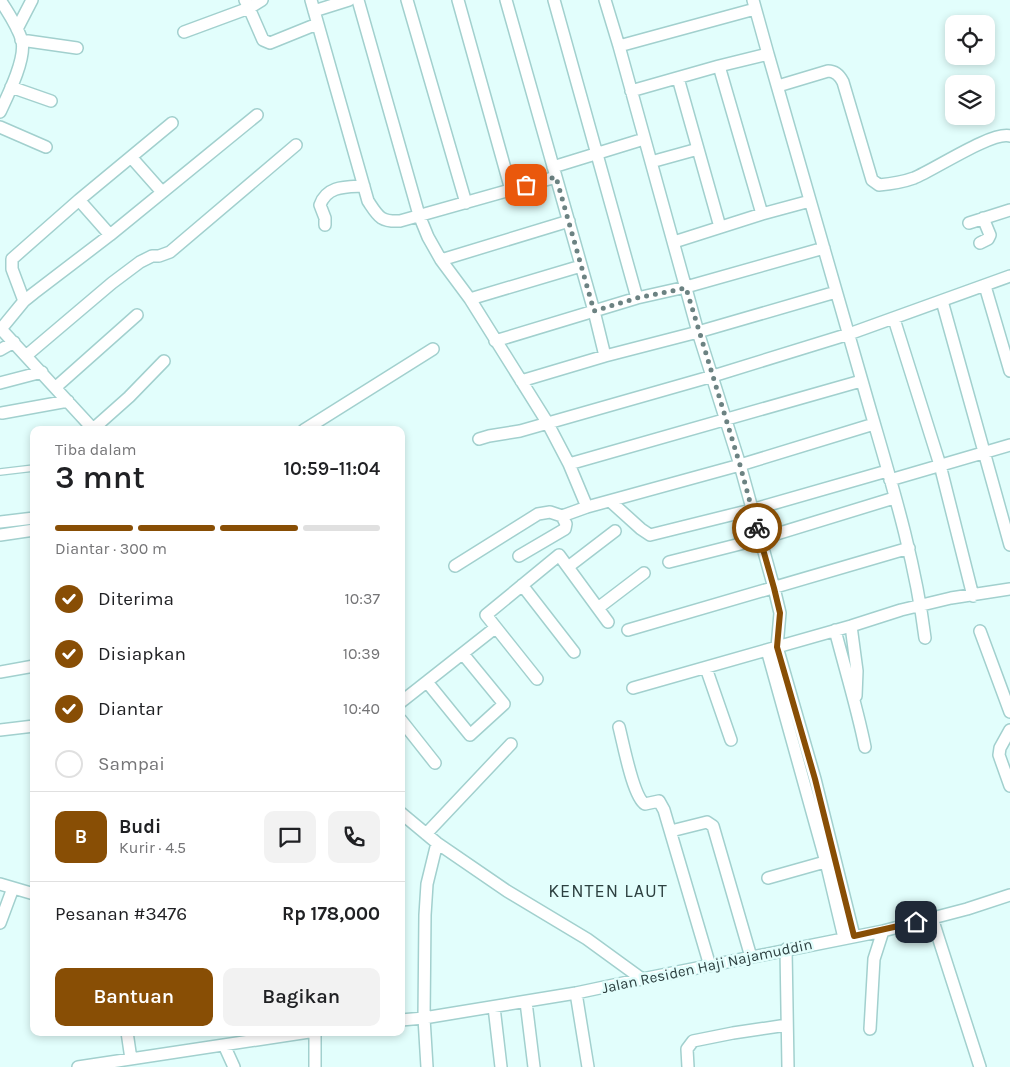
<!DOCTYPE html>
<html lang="id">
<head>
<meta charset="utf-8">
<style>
  :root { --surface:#fff; --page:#f2f2f2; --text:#202124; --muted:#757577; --line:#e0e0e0; --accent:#884e05 }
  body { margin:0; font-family:Karla,sans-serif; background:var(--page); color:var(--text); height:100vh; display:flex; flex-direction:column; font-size:19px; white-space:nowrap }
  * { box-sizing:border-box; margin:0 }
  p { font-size:16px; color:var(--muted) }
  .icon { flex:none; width:28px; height:28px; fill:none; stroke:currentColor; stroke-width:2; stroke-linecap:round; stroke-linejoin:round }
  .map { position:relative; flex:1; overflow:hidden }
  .details { position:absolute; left:30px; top:426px; width:375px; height:610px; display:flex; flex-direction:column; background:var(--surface); border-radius:10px; box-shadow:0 2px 8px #0003 }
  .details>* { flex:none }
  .tools { position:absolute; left:945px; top:15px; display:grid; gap:10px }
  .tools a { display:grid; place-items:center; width:50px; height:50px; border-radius:10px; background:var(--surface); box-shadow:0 2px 8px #0003; font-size:25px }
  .pin { position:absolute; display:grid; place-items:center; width:42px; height:42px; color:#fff; margin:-21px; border-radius:10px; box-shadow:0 2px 8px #0006 }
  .courier { position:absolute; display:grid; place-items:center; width:50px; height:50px; margin:-25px; border:4px solid #884e05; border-radius:50%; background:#fff; color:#222; box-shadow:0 1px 6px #0007 }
  .summary em { font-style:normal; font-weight:600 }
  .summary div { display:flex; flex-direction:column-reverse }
  .summary { display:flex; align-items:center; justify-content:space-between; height:85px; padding:0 25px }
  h1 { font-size:32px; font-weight:600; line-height:38px }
  .bar { display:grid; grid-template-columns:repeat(4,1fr); gap:8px 5px; align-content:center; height:60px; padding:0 25px }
  .bar i { height:6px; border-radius:4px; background:var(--line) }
  .bar .active { background:var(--accent) }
  .bar p { grid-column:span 4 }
  .line { display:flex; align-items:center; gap:12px; padding:0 25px; border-top:1px solid var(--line) }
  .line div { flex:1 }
  .round { display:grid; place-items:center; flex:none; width:52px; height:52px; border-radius:10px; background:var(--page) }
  ol { padding:0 25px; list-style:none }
  li { display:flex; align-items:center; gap:15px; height:55px }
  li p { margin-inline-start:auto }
  li .icon { padding:5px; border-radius:50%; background:var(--accent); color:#fff; stroke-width:4 }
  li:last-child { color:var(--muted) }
  li i { width:28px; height:28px; border:2px solid var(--line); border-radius:50% }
  .primary-button { display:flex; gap:10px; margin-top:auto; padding:10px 25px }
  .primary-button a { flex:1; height:58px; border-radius:10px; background:var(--accent); color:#fff; font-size:20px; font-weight:600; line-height:58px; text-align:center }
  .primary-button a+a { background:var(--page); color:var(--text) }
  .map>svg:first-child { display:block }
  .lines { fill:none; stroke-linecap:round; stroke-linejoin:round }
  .service-casing { stroke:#a2d0ce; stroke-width:8 }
  .minor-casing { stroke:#a2d0ce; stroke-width:14 }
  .service { stroke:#fff; stroke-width:5.5 }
  .minor { stroke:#fff; stroke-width:11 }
  .done { stroke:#6c8282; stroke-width:5; stroke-dasharray:0 9 }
  .route { stroke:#884e05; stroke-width:6 }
  .labels { text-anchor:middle; stroke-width:5; stroke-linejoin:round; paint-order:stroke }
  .street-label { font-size:15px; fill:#2d4040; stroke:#e2fefc }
  .quarter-label { font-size:18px; letter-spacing:1px; fill:#2d4040; stroke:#e2fefc }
</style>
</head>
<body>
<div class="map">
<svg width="1010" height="1067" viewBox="0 0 1010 1067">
  <rect width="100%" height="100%" fill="#e2fefc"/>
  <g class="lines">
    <g class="service-casing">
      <path id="service" d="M 0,472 L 34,468"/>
    </g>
    <g class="minor-casing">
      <path id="minor" d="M 245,0 L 249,8 L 262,0
        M 311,0 L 368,201 C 378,216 380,222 400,221 L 556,177
        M 358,0 L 419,215 L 428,237 L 441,260 L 470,299 L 547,422 L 569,464 L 587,507
        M 407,0 L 466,203
        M 458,0 L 511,190
        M 506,0 L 594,311 L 605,356
        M 554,0 L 637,298
        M 605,0 L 619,46 L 698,332 L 740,465 L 774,588 L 780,613 L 777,647 L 815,779 L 854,936
        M 753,0 L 768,54
        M 314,11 L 349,0
        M 17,29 L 32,0
        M 184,32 L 249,8 L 263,40 L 270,43 L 317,24
        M 21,40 L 77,48
        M 619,46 L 755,9
        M 719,66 L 762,214
        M 678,78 L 720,227
        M 778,86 L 828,71 C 836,71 840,76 843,82 L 872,180 L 879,185 C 890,184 903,182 914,178 C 934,170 992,131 1010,136
        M 11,87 L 51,101
        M 631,91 L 719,66 L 768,54 C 800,163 831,272 862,381 C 886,466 914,550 925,638
        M 0,112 C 8,95 26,59 22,41 C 18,27 8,12 0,0
        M 0,127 L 46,147
        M 131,157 L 162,192
        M 651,162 L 698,149
        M 553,167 L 644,139
        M 969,223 L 1010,210
        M 325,225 L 325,218 L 320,205 C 327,185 347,187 364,186
        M 110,235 L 79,200 L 172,123
        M 674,242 L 762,214 L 810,201
        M 980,243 L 988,239 L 990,235 L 983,218
        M 441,260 L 569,221
        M 985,286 L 1010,371
        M 470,299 L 581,266
        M 24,301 L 12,269 L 12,259 L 79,200
        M 942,301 L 1010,545
        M 894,319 L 940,465 L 973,596
        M 0,328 L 94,430
        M 1,329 L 24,301 L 34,293 L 110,235 L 257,115
        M 495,341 L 637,298 L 686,287 L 824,248
        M 0,350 L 14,342
        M 27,355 L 112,283 L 140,262 L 152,256 L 159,256 L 170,252 L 296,145
        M 521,381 L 605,356 L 698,332 L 836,292
        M 0,383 L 42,372
        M 56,387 L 137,315
        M 2,413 L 68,401
        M 93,429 L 129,397 L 164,361
        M 304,430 L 433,349
        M 479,439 L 489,436 L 520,431 L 713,376 L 849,334 L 1010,276
        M 569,464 L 861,381
        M 890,480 L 1010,445
        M 610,501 L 641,529 L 650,535 L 751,510 L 887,471
        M 0,522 L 34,518
        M 0,535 L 34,530
        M 519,556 L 565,529 L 566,524 L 562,516
        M 669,562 L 760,539 L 894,498
        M 455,566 L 538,514 L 550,512 L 562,516 L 587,507 L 740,465 L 874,424
        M 568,567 L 615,531
        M 522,585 L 574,652
        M 598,608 L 644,573
        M 851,626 L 857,671 L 856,696
        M 628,630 L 909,548
        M 835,630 C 845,669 857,707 865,747
        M 980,631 L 1010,712
        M 767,650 L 826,862 L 844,938
        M 706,668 L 731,740
        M 0,672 L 34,666
        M 537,679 L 486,615 L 559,555 L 608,622
        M 427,682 L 470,735 L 504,704 L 463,654
        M 633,688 L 851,626 L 901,610 L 951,598 L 1010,589
        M 401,702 L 495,628
        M 401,720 L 435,763
        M 619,727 C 623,742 633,797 645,804 L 659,801 L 664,810 L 710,966
        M 0,730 L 34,726
        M 1010,730 L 1000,748 L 999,755 L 1010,786
        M 401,813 L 437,843 L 507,891 L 587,939 L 642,979
        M 671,831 L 707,822 L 713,826 L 751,957
        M 426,834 L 511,744
        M 768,878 L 832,860
        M 0,884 L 34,894
        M 932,918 L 980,1067
        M 0,923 L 13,888
        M 786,949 L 788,1067
        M 576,993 L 588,1067
        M 526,1002 L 534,1067
        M 494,1007 L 501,1067
        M 401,1020 L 424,1018 L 576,993 L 642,979 L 883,931 L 967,909 L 1010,895
        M 870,1029 L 874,959 L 883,931
        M 127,1032 L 131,1059
        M 224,1045 L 234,1067
        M 78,1067 L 309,1032
        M 315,1067 L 315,1032
        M 427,1067 L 424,1018 L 425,915 L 427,884 L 437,843
        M 688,1067 L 687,1049 L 693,1041 L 733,1033 L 787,1025"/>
    </g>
    <use href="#service" class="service"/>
    <use href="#minor" class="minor"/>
  </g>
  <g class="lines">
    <path class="done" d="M 526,185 L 556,177 L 594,311 L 637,298 L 686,288 L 740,465 L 757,528"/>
    <path class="route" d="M 757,528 L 774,588 L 780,613 L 777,647 L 815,779 L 854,936 L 916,922"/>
  </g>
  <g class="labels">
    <g class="street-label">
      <text transform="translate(707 966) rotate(-12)" y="5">Jalan Residen Haji Najamuddin</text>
    </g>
    <g class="quarter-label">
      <text x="608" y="897">KENTEN LAUT</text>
    </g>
  </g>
</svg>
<div class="tools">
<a><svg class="icon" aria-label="locate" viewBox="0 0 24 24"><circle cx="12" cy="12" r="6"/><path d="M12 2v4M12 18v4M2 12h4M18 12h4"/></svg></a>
<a><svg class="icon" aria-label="layers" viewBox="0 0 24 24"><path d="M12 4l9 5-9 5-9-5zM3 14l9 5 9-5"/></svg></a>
</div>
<div class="pin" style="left:526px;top:185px;background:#ea580c"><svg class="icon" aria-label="bag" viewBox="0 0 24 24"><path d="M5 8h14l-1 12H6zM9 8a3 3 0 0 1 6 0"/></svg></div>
<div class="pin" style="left:916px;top:922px;background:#1f2937"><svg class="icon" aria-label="home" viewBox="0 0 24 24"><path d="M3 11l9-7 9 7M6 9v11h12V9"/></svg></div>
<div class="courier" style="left:757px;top:528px"><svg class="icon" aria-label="bike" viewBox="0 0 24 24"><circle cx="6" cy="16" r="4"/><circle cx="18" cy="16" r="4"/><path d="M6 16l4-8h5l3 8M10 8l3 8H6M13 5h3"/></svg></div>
<section class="details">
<div class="summary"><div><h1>3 mnt</h1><p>Tiba dalam</p></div><em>10:59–11:04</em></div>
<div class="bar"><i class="active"></i><i class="active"></i><i class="active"></i><i></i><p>Diantar · 300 m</p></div>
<ol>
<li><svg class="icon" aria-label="check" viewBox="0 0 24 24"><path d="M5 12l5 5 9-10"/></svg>Diterima<p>10:37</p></li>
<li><svg class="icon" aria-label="check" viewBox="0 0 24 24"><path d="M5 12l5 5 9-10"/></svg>Disiapkan<p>10:39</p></li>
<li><svg class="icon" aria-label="check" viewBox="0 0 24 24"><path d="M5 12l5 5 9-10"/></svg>Diantar<p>10:40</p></li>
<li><i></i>Sampai</li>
</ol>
<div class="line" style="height:90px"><b class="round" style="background:var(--accent);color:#fff">B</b><div><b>Budi</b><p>Kurir · 4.5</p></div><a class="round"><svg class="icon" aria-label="chat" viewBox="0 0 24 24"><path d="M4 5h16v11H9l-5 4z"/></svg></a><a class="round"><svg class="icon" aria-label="phone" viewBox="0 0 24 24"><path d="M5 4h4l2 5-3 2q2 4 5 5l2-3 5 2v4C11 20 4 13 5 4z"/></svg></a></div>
<div class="line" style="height:65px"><div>Pesanan #3476</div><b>Rp 178,000</b></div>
<div class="primary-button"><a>Bantuan</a><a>Bagikan</a></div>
</section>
</div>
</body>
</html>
